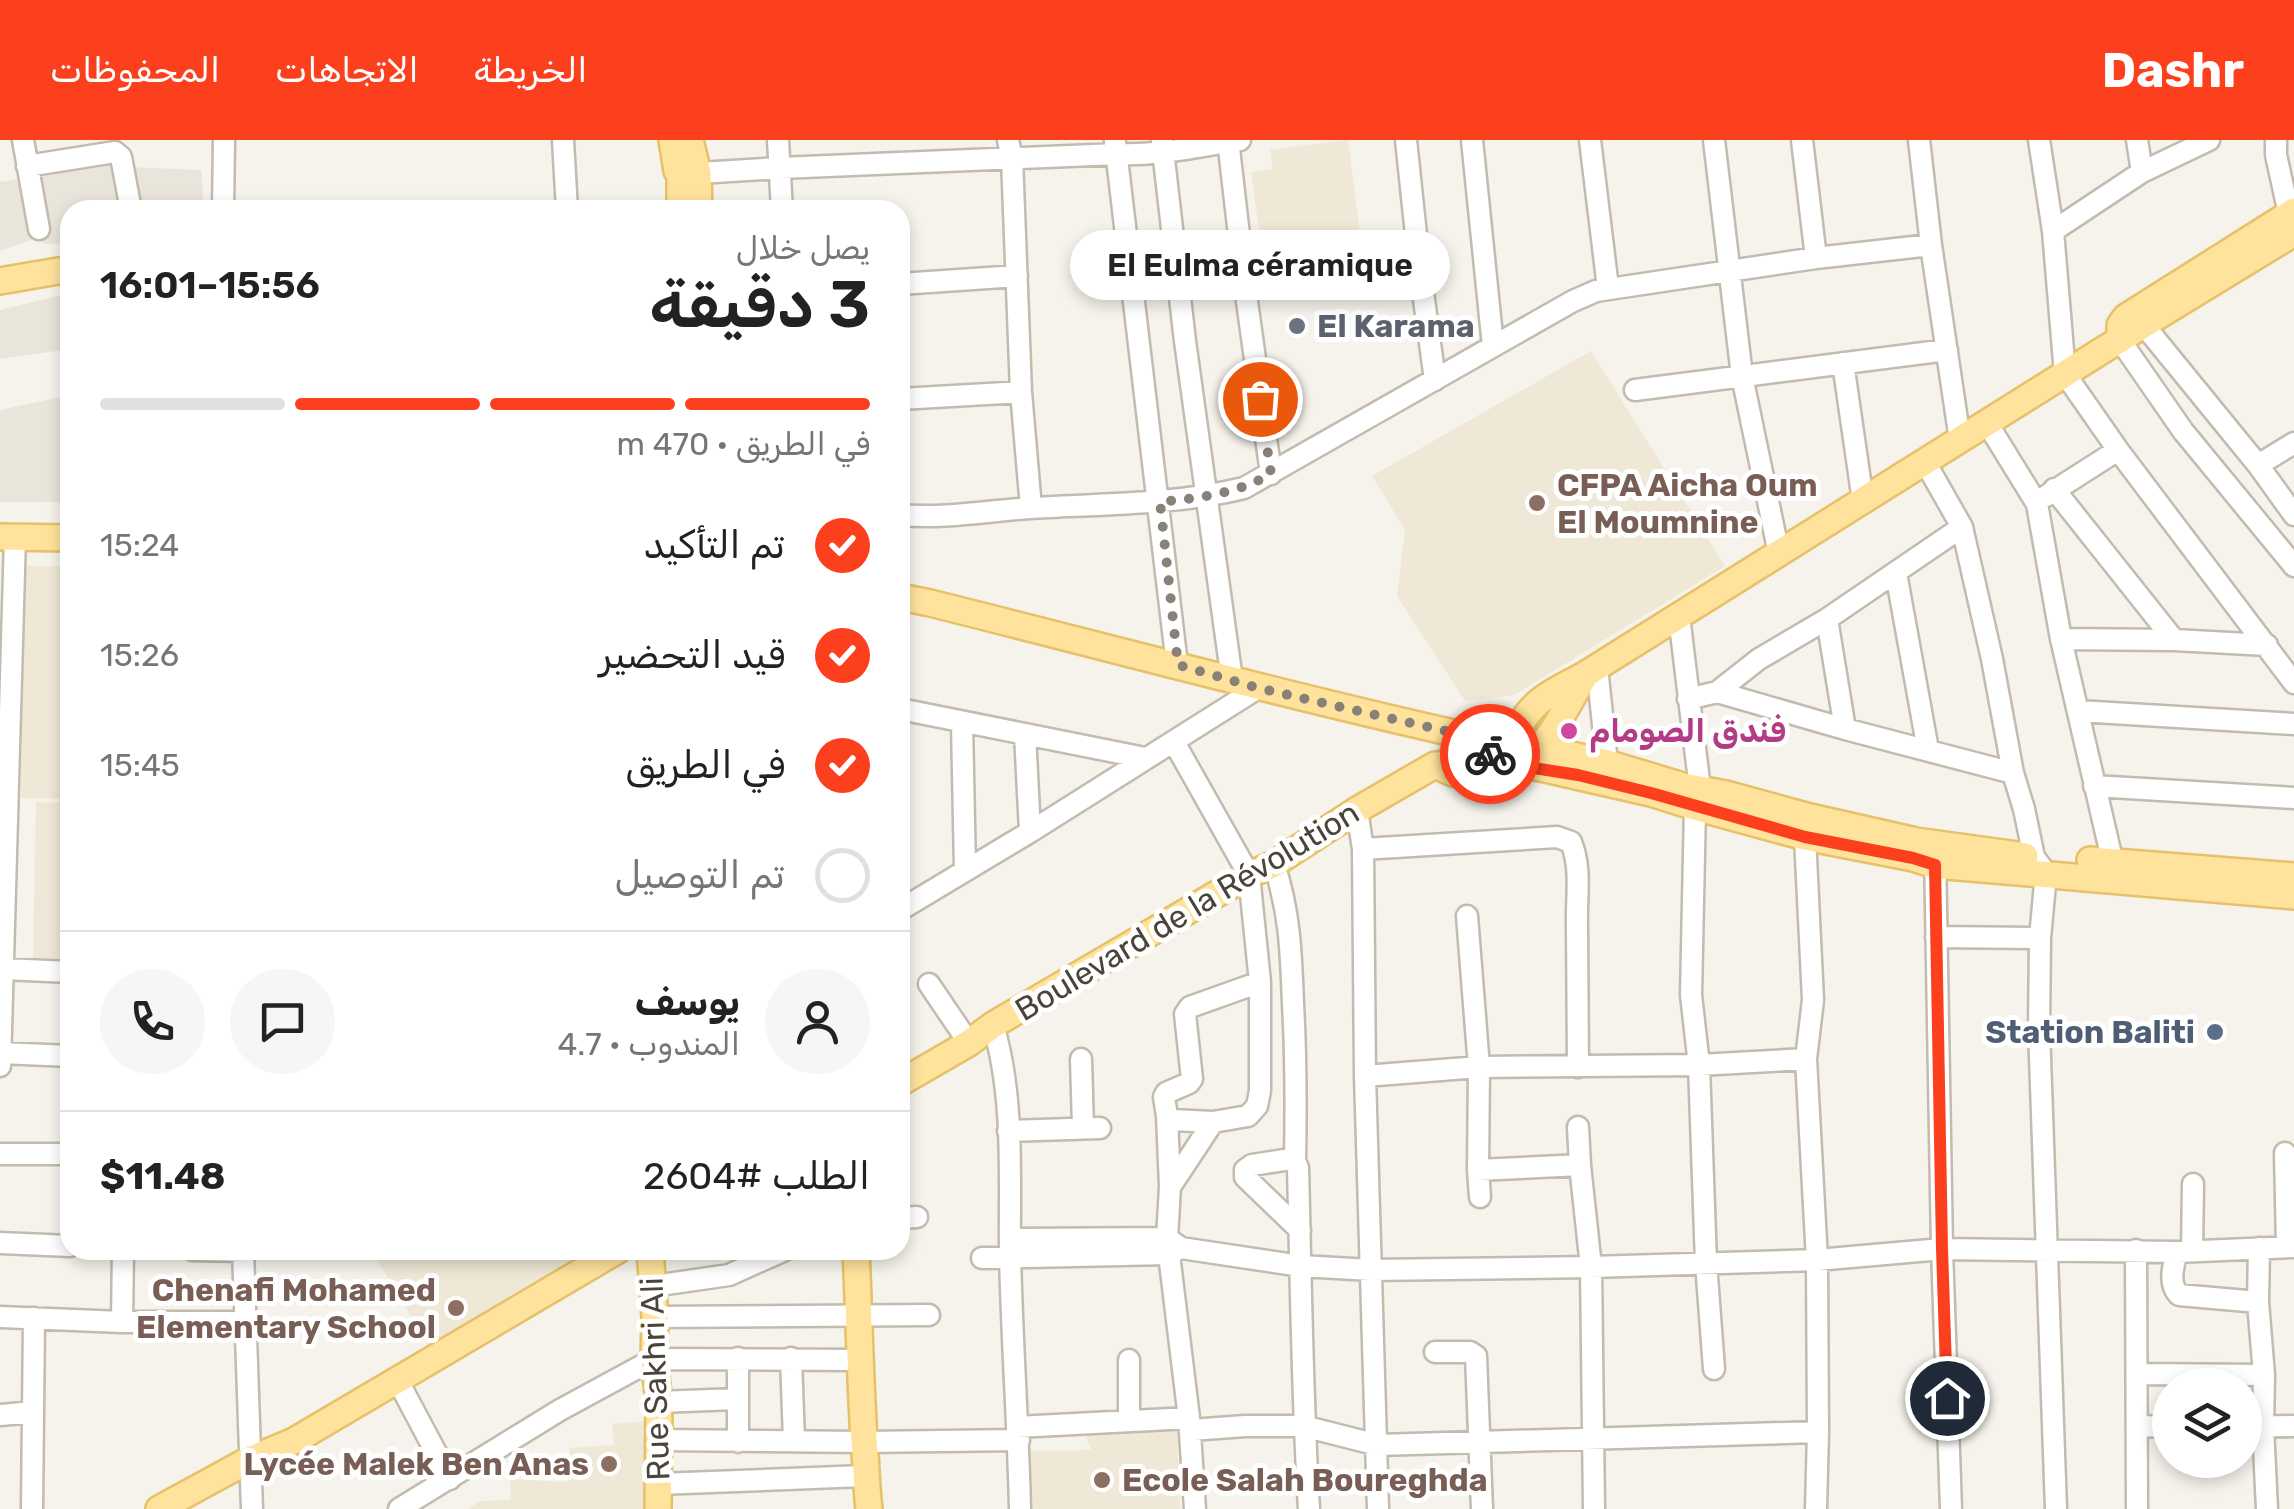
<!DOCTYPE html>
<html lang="ar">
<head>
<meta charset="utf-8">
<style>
  :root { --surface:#fff; --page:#f6f6f6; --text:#222; --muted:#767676; --line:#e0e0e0; --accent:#fc3f1d }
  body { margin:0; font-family:Rubik,"Noto Sans Arabic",sans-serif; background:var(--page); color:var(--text); direction:rtl; height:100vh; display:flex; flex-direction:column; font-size:38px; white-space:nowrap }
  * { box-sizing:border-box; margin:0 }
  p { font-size:32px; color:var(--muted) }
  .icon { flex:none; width:55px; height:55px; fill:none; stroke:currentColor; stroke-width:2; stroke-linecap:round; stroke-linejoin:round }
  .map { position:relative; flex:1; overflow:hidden; direction:ltr }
  .details { position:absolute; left:60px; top:60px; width:850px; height:1060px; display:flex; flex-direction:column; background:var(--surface); border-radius:30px; box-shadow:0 5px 15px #0003; direction:rtl }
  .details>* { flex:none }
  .buttons { position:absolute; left:2152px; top:1228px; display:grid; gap:20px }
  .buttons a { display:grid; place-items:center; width:110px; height:110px; border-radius:50%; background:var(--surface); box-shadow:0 5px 15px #0003; font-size:50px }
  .pin { position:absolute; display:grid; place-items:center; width:85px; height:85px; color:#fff; margin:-42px; border:5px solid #fff; border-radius:50%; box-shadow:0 2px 10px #0007 }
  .courier { position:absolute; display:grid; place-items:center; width:100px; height:100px; margin:-50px; border:8px solid #fc3f1d; border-radius:50%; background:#fff; color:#222; box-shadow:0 2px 12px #0007 }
  .bubble { position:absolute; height:70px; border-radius:35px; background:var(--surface); box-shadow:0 5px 15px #0003; font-size:32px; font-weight:600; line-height:70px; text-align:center; direction:rtl }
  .overview em { font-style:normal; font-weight:600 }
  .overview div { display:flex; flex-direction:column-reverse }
  .overview { display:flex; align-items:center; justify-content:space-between; height:170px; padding:0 40px }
  h1 { font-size:65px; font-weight:600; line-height:75px }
  .bar { display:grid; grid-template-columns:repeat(4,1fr); gap:15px 10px; align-content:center; height:120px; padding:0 40px }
  .bar i { height:12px; border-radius:8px; background:var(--line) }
  .bar .selected { background:var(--accent) }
  .bar p { grid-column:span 4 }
  .line { display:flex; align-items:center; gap:25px; padding:0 40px; border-top:2px solid var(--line) }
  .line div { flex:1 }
  .round { display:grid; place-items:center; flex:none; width:105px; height:105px; border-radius:52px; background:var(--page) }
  ol { padding:0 40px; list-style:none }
  li { display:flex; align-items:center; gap:30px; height:110px }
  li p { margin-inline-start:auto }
  li .icon { padding:10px; border-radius:50%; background:var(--accent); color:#fff; stroke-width:4 }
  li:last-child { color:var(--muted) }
  li i { width:55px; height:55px; border:5px solid var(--line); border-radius:50% }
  header { display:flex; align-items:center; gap:60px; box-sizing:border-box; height:140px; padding:0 50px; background:var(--accent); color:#fff }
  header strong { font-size:48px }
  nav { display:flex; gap:55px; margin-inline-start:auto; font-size:35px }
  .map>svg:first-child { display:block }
  .residential { fill:#eae5da }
  .education { fill:#efe8d6 }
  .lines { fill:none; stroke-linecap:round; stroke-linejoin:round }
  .minor-casing { stroke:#c2bbae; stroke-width:25 }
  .major-casing { stroke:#e6c16a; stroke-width:30 }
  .minor { stroke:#fff; stroke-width:20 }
  .major { stroke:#ffe39c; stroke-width:25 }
  .done { stroke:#878178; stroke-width:10; stroke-dasharray:0 18 }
  .route { stroke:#fc3f1d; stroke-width:12 }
  .worship-dot { fill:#6b7280; stroke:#fff; stroke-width:4 }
  .education-dot { fill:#8d6e63; stroke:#fff; stroke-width:4 }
  .hotel-dot { fill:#d1479c; stroke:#fff; stroke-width:4 }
  .service-dot { fill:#5c6f8a; stroke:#fff; stroke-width:4 }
  .labels { text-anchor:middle; stroke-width:10; stroke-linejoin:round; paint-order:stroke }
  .worship-label { font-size:32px; font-weight:bold; fill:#5b616d; stroke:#fff; text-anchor:start }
  .education-label { font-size:32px; font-weight:bold; fill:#785e54; stroke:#fff; text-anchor:start }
  .hotel-label { font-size:32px; font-weight:bold; fill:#b23c85; stroke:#fff; text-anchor:start }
  .street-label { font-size:32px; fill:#4b4439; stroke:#fff }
  .service-label { font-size:32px; font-weight:bold; fill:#4e5e75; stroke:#fff; text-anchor:end }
</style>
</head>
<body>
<header>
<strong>Dashr</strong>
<nav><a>الخريطة</a><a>الاتجاهات</a><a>المحفوظات</a></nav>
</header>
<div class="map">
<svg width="2294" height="1369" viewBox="0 0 2294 1369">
  <rect width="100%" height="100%" fill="#f6f3ec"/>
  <path class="residential" d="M 106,26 L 201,30 L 204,70 L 70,70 L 70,103 L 43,104 L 39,97 L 0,111 L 0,42 Z
    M 70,153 L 70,209 L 0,219 L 0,170 Z
    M 70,255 L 70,362 L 0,362 L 0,270 Z"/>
  <path class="education" d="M 1348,0 L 1364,124 L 1279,136 L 1273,95 L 1260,97 L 1251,32 L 1273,29 L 1270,10 Z
    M 1591,211 L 1725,426 L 1514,555 L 1465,561 L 1397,456 L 1405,390 L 1372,336 Z
    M 24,426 L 70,426 L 70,659 L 21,658 Z
    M 36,662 L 70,663 L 70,819 L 33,819 Z
    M 371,1110 L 573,1110 L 582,1125 L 431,1211 Z
    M 648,1281 L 650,1369 L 468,1369 L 480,1361 L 511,1360 L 510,1339 L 568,1342 L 570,1308 L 614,1305 L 612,1284 Z
    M 1083,1286 L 1177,1286 L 1180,1369 L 1025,1369 L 1023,1311 L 1091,1310 Z"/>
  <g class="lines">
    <g class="minor-casing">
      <path id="minor" d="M 23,0 L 39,89
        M 563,0 L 567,70
        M 778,0 L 782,70
        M 1008,0 L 1012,18 L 1021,252 L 1031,368
        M 1228,0 L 1245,147 L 1271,334
        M 1406,0 L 1419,123 L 1435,240
        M 1472,0 L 1493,206
        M 1590,0 L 1608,148
        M 1714,0 L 1742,236 L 1779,414
        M 1802,0 L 1816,118
        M 1919,0 L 1931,105 L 1960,300
        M 2039,0 L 2053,91 L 2065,234 L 2118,310 L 2294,543
        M 2137,0 L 2142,32
        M 2276,0 L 2276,15 L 2289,74
        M 1115,2 L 1177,525
        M 1162,2 L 1185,201 L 1232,540
        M 27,26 L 115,12 L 121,17 L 131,70
        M 683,34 L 780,28 L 1117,14 C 1159,16 1198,6 1240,0
        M 223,70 L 224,0
        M 2053,91 L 2142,32 L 2209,0
        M 900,144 L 1017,136
        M 2134,173 L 2258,325 L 2294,375
        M 2120,200 L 2183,291 L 2294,426
        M 1843,223 L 1863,361
        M 1635,250 L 1947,210
        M 900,259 L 1021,252
        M 1987,283 L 2037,364 L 2061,499 L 2115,732
        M 1925,322 L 1962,387 L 1992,519 L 2013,633 L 2024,669 L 2034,717 L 2046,733 L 2040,798 L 2039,889 L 2056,1369
        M 2258,325 L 2294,303
        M 2054,349 L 2174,500
        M 2046,356 L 2118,310
        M 900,375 C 943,379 987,371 1030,368 C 1102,364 1174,365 1244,348 L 1573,161 L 1596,151 L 1816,118 L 1931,105
        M 1896,433 L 1928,610
        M 1679,476 L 1700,649 L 1695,667 L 1691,855 L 1699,925 L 1706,1123 L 1714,1229
        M 1827,479 L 1845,589
        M 2061,499 L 2174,500 L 2267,505
        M 1597,527 L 1607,623 L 1605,634
        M 1717,552 L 1759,519 L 1827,479 L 1962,387
        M 1688,559 L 1717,552 L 1845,589 L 2013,633
        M 900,569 L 1145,618
        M 2078,571 L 2294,584
        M 962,583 L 965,730
        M 1025,594 L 1030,692
        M 1174,602 L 1249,735 L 1260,842 L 1260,951 L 1257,966 L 1248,976 L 1213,982 L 1172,980 L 1167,976 L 1164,957 L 1166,953 L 1189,943 L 1192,939 L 1185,874 L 1190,867 L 1260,842
        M 2094,646 L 2294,658
        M 1357,670 L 1363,709 L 1365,936 L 1378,1369
        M 1809,684 L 1805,697 L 1813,860 L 1806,919 L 1817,1120 L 1818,1292 L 1816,1369
        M 1363,709 L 1557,697 L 1571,702 C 1582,729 1576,757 1577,786 C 1577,833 1578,880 1578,927
        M 1935,711 L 1942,1109 L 1951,1369
        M 1274,724 C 1290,773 1291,812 1293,864 C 1296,916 1296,968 1295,1021
        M 900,770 L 1030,692 L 1258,548
        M 1467,776 L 1479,927 L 1478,1030 L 1480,1057
        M 1936,797 L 2040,798
        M 4,829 L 70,832
        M 929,844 L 969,903
        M 993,885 C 1015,958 1009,1039 1010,1115 C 1012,1200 1018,1284 1020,1369
        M 0,913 L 70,916
        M 1081,919 L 1083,988
        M 0,926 L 15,396
        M 1365,936 L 1479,927 L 1699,925 L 1806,919
        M 1167,976 L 1170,1047
        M 1578,987 L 1580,1025 L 1591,1127 L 1594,1369
        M 1008,991 L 1100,988
        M 2285,1013 L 2287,1107
        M 0,1014 L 70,1014
        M 1478,1030 L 1580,1025
        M 900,1078 L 917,1077
        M 1300,1090 L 1245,1037 L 1245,1030 L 1252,1025 L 1291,1019 L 1295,1021 L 1298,1028 C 1301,1142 1302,1256 1309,1369
        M 0,1103 L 70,1106
        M 1181,1108 L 1301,1126 L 1371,1130 L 1591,1127 L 1817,1120 L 1942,1109 L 2177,1112 L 2294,1107
        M 2259,1108 L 2258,1162 L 2264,1235 L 2263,1287 L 2267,1369
        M 193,1110 L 243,1111
        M 243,1110 L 252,1369
        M 2136,1110 L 2137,1369
        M 2192,1111 L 2193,1044
        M 2177,1112 C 2173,1126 2168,1144 2179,1155 L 2258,1162
        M 982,1118 L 1169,1114 L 1181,1108 L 1167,1098 L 1010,1099
        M 653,1146 L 729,1135 L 785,1110
        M 0,1177 L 122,1182 L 246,1182
        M 655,1177 L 929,1175
        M 122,1182 L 123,1110
        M 1435,1212 L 1470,1212 L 1476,1216 L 1482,1369
        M 738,1218 L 738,1302
        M 791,1218 L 794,1301
        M 1129,1220 L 1129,1279
        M 2137,1234 L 2264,1235
        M 398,1241 L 450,1339
        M 659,1262 L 737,1259
        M 0,1275 L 33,1272
        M 1189,1278 L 1195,1369
        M 2139,1286 L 2170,1287
        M 1017,1287 L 1189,1278 L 1167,1098 L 1170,1047 L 1213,982
        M 2245,1287 L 2294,1286
        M 1191,1290 L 1245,1286 L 1303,1286 L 1378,1305 L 1818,1292
        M 660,1300 L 865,1302 L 1019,1300
        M 659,1344 L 864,1336
        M 32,1369 L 34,1178
        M 399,1369 L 560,1270 L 654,1219 L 859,1220"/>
    </g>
    <g class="major-casing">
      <path id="major" d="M 672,0 L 677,31 L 680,35 L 680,70
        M 690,0 L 698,33 L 699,70
        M 0,141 L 70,129
        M 2120,200 L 2120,185 L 2126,177 L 2294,71
        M 0,397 L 70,398
        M 900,457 L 930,463 C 1103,506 1275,553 1449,592 L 1477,603 L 1499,624
        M 1518,590 C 1532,558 1558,550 1586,534 L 2127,195 L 2294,93
        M 1545,601 L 1557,584 L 1584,537
        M 1546,609 L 1607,623 L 1683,646 L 1726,654 L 1810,677 L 1916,701 L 2025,716
        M 1435,625 L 1453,633 L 1512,621
        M 1532,626 L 1651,653 L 1695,667 L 1805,697 L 1913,718 L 1935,725 L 2294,756
        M 2090,720 L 2294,736
        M 900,943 L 969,903 L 993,885 L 1249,735 L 1274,724 L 1357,670 L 1435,625 L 1444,625 L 1459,611 L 1477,603 L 1511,595
        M 650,1110 L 655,1177 L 654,1219 L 659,1262 L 658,1369
        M 856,1110 C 859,1173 860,1236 864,1299 C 866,1322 866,1345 869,1369
        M 159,1369 L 249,1320 L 294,1301 L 618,1110"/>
    </g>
    <use href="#minor" class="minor"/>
    <use href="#major" class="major"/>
  </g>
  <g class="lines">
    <path class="done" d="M 1260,259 L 1271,334 C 1236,354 1198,358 1160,362 L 1178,525 L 1258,548 L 1450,592 L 1477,602 L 1490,614"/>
    <path class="route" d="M 1490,614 L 1499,624 L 1512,621 L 1521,626 L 1578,635 L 1651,653 L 1805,697 L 1913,718 L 1935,725 L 1942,1109 L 1947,1258"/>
  </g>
  <circle class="worship-dot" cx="1297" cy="186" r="10"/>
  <g class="education-dot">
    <circle cx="1537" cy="363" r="10"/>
    <circle cx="456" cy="1168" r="10"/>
    <circle cx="609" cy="1324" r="10"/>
    <circle cx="1102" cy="1340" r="10"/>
  </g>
  <circle class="hotel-dot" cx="1569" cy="591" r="10"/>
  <circle class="service-dot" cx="2215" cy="892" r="10"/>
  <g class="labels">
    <g class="worship-label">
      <text x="1317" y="197">El Karama</text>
    </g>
    <g class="education-label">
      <text x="1557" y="356">CFPA Aicha Oum<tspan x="1557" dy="37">El Moumnine</tspan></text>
      <text x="436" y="1161" text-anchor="end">Chenafi Mohamed<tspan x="436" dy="37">Elementary School</tspan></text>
      <text x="589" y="1335" text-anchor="end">Lycée Malek Ben Anas</text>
      <text x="1122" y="1351">Ecole Salah Boureghda</text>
    </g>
    <g class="hotel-label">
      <text x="1589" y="602">فندق الصومام</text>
    </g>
    <g class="street-label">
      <text transform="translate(1187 771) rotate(-31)" y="11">Boulevard de la Révolution</text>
      <text transform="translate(655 1239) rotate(-92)" y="11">Rue Sakhri Ali</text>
    </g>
    <g class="service-label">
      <text x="2195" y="903">Station Baliti</text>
    </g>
  </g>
</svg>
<div class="buttons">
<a><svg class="icon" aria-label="layers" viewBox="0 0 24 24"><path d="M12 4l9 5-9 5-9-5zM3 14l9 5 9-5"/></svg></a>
</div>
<div class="pin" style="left:1260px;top:259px;background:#ea580c"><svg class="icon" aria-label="bag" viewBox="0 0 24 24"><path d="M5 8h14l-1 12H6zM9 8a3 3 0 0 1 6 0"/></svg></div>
<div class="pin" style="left:1947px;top:1258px;background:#1f2937"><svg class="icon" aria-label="home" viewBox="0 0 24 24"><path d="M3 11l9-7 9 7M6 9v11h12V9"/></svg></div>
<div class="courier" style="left:1490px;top:614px"><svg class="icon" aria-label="bike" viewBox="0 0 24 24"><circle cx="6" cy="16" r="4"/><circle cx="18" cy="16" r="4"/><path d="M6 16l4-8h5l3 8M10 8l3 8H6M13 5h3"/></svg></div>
<div class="bubble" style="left:1070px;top:90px;width:380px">El Eulma céramique</div>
<section class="details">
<div class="overview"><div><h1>3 دقيقة</h1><p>يصل خلال</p></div><em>15:56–16:01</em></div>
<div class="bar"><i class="selected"></i><i class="selected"></i><i class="selected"></i><i></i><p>في الطريق · 470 m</p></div>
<ol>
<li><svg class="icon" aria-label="check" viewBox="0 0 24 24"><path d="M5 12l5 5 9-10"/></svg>تم التأكيد<p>15:24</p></li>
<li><svg class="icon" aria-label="check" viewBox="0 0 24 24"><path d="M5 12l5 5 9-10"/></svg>قيد التحضير<p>15:26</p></li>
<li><svg class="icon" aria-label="check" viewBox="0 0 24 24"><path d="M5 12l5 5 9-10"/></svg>في الطريق<p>15:45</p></li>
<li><i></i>تم التوصيل</li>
</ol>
<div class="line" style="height:180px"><a class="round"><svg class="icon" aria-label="person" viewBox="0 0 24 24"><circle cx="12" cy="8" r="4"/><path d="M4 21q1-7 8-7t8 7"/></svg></a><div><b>يوسف</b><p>المندوب · 4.7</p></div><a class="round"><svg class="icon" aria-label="chat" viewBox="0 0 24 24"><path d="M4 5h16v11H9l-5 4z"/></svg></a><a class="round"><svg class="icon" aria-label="phone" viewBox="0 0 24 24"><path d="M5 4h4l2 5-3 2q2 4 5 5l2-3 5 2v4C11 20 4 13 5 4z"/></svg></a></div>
<div class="line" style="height:130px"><div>الطلب #2604</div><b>$11.48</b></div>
</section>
</div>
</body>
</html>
